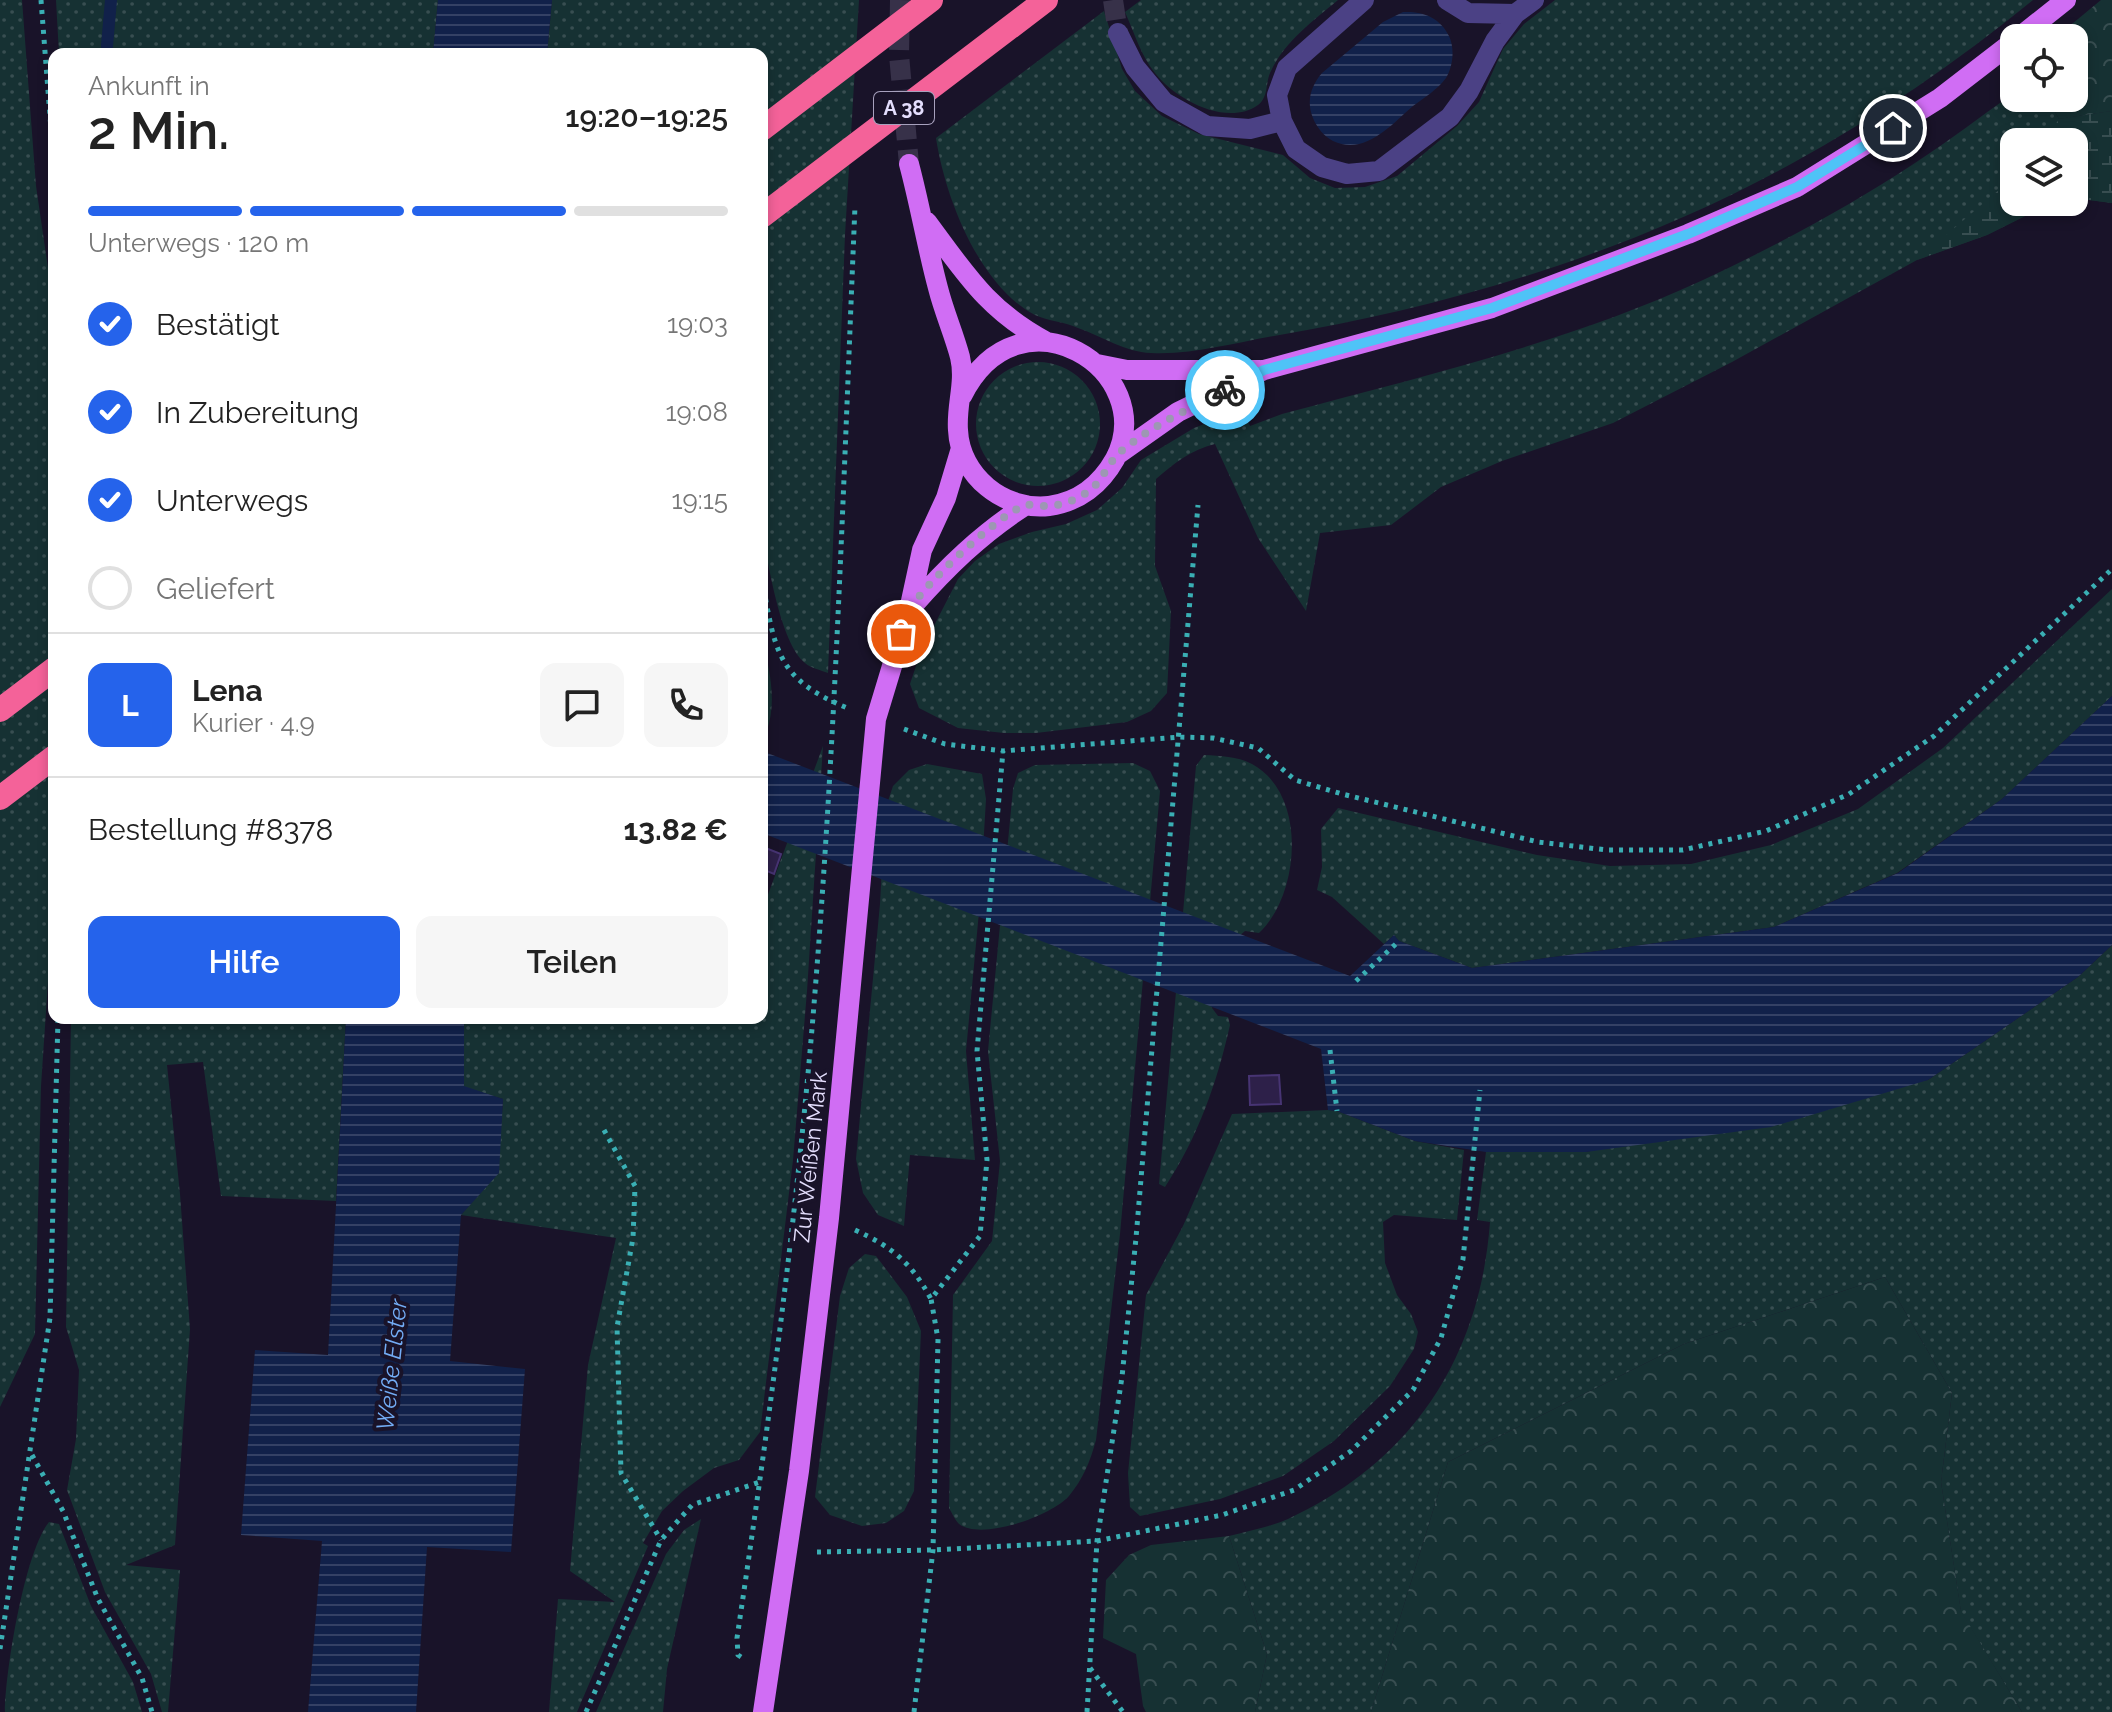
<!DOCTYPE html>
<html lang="de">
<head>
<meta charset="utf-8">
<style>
  :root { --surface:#fff; --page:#f6f6f6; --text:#222; --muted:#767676; --line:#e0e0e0; --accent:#2563eb }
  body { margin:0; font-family:Raleway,sans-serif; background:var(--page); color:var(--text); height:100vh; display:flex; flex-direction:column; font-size:30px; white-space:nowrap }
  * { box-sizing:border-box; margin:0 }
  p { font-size:26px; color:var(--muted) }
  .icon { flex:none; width:44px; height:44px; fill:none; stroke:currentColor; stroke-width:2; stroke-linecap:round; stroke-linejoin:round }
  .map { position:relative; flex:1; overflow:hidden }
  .panel { position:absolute; left:48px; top:48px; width:720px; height:976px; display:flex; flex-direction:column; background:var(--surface); border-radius:16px; box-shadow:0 4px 12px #0003 }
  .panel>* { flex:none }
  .tools { position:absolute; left:2000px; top:24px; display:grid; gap:16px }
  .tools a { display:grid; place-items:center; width:88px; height:88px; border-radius:16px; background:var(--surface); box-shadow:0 4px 12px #0003; font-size:40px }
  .pin { position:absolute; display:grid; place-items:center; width:68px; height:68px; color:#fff; margin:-34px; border:4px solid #fff; border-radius:50%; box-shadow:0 2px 8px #0007 }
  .courier { position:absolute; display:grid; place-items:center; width:80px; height:80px; margin:-40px; border:6px solid #4fc3f7; border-radius:50%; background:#fff; color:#222; box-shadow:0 2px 10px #0007 }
  .overview em { font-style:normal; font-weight:600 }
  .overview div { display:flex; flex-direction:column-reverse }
  .overview { display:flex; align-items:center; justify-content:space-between; height:136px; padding:0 40px }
  h1 { font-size:52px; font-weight:600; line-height:60px }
  .bar { display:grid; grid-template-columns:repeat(4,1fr); gap:12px 8px; align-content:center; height:96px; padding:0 40px }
  .bar i { height:10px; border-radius:6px; background:var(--line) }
  .bar .active { background:var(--accent) }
  .bar p { grid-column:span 4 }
  .line { display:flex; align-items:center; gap:20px; padding:0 40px; border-top:2px solid var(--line) }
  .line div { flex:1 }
  .round { display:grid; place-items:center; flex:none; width:84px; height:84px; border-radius:16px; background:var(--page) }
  ol { padding:0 40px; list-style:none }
  li { display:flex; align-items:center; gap:24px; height:88px }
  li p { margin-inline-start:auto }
  li .icon { padding:8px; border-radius:50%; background:var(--accent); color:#fff; stroke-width:4 }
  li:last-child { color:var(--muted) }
  li i { width:44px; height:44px; border:4px solid var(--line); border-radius:50% }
  .action { display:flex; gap:16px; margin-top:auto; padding:16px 40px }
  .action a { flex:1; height:92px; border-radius:16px; background:var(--accent); color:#fff; font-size:32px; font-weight:600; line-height:92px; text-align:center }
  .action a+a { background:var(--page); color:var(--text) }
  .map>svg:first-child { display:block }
  .grass { fill:url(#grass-dots) }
  .forest { fill:url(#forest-crowns) }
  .wetland { fill:url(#wetland-marsh) }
  .water { fill:url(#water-rules) }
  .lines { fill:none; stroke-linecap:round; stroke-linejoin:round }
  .stream { stroke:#11214a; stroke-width:12 }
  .building { fill:#2d2049; stroke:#473473; stroke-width:2 }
  .minor-tunnel { stroke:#373149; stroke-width:20; stroke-dasharray:20 10; stroke-linecap:butt }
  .major-tunnel { stroke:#373149; stroke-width:20; stroke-dasharray:20 10; stroke-linecap:butt }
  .path { stroke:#3aafb4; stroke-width:5; stroke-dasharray:4 6; stroke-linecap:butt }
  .minor { stroke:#4b4185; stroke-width:20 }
  .major { stroke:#d06df4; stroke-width:20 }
  .highway { stroke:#f46299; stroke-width:24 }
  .highway-bridge { stroke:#f46299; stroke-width:24 }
  .done { stroke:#9d97b3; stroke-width:8; stroke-dasharray:0 14.4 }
  .route { stroke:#4fc3f7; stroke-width:10 }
  .labels { text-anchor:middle; stroke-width:8; stroke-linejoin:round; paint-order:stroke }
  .shield { fill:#191329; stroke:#a7a1bd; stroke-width:2 }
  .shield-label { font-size:20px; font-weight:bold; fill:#e4defd }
  .street-label { font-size:22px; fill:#e4defd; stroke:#191329 }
  .water-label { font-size:24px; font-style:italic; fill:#73acf5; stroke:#191329 }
</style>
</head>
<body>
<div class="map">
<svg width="2112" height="1712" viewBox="0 0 2112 1712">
  <defs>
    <pattern id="grass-dots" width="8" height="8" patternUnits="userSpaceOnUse" patternTransform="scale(2)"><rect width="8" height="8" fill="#163133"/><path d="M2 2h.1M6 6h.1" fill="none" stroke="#384e51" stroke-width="1.8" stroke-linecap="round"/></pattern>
    <pattern id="forest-crowns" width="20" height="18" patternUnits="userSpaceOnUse" patternTransform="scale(2)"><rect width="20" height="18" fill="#163133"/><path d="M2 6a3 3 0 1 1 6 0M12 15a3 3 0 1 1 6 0" fill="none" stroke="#384e51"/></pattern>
    <pattern id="wetland-marsh" width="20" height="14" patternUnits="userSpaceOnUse" patternTransform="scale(2)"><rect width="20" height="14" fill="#163133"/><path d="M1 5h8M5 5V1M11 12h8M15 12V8" fill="none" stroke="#384e51"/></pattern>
    <pattern id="water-rules" width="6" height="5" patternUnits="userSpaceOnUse" patternTransform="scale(2)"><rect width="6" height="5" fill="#11214a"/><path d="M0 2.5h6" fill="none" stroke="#344165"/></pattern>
  </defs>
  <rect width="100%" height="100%" fill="#191329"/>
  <path class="grass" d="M 0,0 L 22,0 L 36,186 L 54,309 L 54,892 L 41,1086 L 35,1334 L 0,1407 Z
    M 56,0 L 438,0 L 433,54 L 59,54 Z
    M 552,0 L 859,0 L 845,235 L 828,673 C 821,670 810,668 805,663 C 780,642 769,565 762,533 L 762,54 L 547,54 Z
    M 1141,0 L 1338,0 C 1313,21 1285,41 1271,71 C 1265,82 1269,97 1258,105 C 1227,127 1176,100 1155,73 C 1141,56 1134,32 1125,12 Z
    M 1555,0 L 2033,0 C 1957,62 1877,117 1791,164 C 1631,252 1453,306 1274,336 C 1234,343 1192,355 1151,353 C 1125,352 1103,337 1078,328 C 1065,322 1048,321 1035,315 C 979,286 945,197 936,138 L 1104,11 L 1122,69 L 1135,91 L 1162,116 L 1199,134 L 1283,155 L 1310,178 L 1335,188 L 1365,187 L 1397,176 L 1457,126 L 1479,102 L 1503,49 L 1524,24 Z
    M 2014,93 L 2014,98 L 2047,98 L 2059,119 L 2112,111 L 2112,203 L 2074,198 L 2074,142 L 2014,142 L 2014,202 L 2053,202 L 1987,235 L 1917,260 L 1732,362 L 1613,423 L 1502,461 L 1441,487 L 1391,525 L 1320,533 L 1306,611 L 1258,538 L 1215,444 C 1191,450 1174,463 1156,479 L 1155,566 L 1171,611 L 1167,693 L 1151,711 L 1127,722 L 1036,733 L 1004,733 L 958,728 L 919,708 L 910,684 L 921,651 L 958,579 L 975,561 L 999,544 L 1032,532 L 1066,524 L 1097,510 L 1122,488 L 1141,460 L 1194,428 L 1242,409 L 1250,426 L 1282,414 C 1424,376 1569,342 1703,280 C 1776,246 1848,207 1915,163 C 1949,141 1981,116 2014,93 Z
    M976 424a62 62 0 1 1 124 0a62 62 0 1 1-124 0Z
    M 2112,589 L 2112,696 L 2002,799 L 1897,873 L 1774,927 L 1472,968 L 1399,941 L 1394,935 L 1384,944 L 1332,897 L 1317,890 L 1322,867 L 1321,829 L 1338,808 L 1537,855 L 1610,866 L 1691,864 L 1771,845 L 1858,809 L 1943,748 Z
    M 762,637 C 769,669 778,701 766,733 L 762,728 Z
    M 823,746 L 807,991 L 793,1160 L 760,1432 L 739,1460 L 714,1468 L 683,1491 L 662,1511 L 643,1543 L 648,1546 L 577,1712 L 549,1712 L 558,1599 L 615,1602 L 570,1571 L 588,1365 L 616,1238 L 461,1215 L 498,1173 L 503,1099 L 464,1087 L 464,1018 L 762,1018 L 762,899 L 766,900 Z
    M 1204,755 C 1221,756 1236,756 1252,764 C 1308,794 1300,895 1259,933 L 1245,931 L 1238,937 L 1212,1008 L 1218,1016 L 1228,1017 L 1230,1025 C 1217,1083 1198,1137 1165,1187 L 1159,1184 L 1196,766 Z
    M 1133,763 L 1150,771 L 1160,791 L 1120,1234 L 1096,1440 C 1090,1462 1083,1479 1069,1496 C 1051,1516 982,1541 959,1524 C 955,1520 952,1513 949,1508 L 953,1295 L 992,1241 L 1000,1161 L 988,1051 L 1013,789 L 1018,773 L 1035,765 Z
    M 927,764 L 982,774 L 986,799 L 980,901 L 966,1051 L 975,1160 L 910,1155 L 904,1226 L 878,1215 L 863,1193 L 856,1159 L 880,904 L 885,810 L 893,786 L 909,770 Z
    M 2112,945 L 2112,1712 L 2022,1712 L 1961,1612 L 1941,1482 L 1952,1393 L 1885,1277 L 1684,1344 L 1448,1462 L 1371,1712 L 1255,1712 L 1267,1654 L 1229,1536 C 1248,1531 1270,1527 1288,1519 C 1413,1461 1480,1357 1490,1222 L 1477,1220 L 1486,1152 L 1586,1152 L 1928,1080 L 2078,977 Z
    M 71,1018 L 346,1018 L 336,1201 L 221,1196 L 203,1062 L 167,1065 L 180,1194 L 190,1329 L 175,1545 L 126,1565 L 180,1570 L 168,1712 L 162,1712 L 151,1674 L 105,1592 L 67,1490 L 76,1439 L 79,1370 L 66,1327 Z
    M 1328,1110 L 1337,1111 L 1415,1141 L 1464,1150 L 1457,1220 L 1394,1215 L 1383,1222 L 1385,1263 L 1397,1295 L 1411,1314 L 1418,1332 L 1414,1349 L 1390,1386 L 1334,1441 L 1283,1476 L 1220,1499 L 1140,1516 L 1130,1507 L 1128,1473 L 1146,1295 L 1183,1226 L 1232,1114 Z
    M 865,1254 L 876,1256 L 907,1297 L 921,1331 L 914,1491 L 904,1511 L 886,1523 L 862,1526 L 830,1515 L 815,1497 L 840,1296 L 849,1268 Z
    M 701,1519 L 667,1669 L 663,1712 L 596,1712 L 666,1554 L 684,1530 Z
    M 49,1522 L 59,1524 L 91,1606 L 133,1682 L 142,1712 L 5,1712 C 5,1672 25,1551 49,1522 Z"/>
  <path class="forest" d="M 2101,0 L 2112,0 L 2112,111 L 2059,119 L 2047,98 L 2074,98 L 2074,38 L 2055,38 Z
    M 1885,1277 L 1952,1393 L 1941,1482 L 1961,1611 L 2022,1712 L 1371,1712 L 1448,1462 L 1684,1344 Z
    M 1229,1536 L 1267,1654 L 1255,1712 L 1146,1712 L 1143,1706 L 1136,1654 L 1103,1638 L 1106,1580 L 1129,1555 L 1151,1545 Z"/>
  <path class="wetland" d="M 2112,111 L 2112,203 L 2074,198 L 2074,142 L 2044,142 L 2059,119 Z
    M 2014,177 L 2014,202 L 2053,202 L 1987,235 L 1917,260 Z"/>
  <path class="water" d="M 438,0 L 552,0 L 547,54 L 433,54 Z
    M 1403,12 C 1422,11 1440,17 1449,36 C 1455,49 1453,66 1446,78 C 1438,89 1424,98 1413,106 C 1391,125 1365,156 1333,141 C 1324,136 1317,128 1313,118 C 1306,101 1311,86 1322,73 L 1383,22 Z
    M 2112,696 L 2112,945 L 2078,977 L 1928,1080 L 1771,1127 L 1586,1152 L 1486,1152 L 1415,1141 L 1337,1111 L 1328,1110 L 1321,1049 L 762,833 L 762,751 L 1350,976 L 1394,935 L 1399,941 L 1472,968 L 1774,927 L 1898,873 L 2002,799 Z
    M 346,1018 L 464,1018 L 464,1086 L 503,1099 L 499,1173 L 461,1215 L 450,1361 L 525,1369 L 511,1552 L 427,1547 L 416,1712 L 308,1712 L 322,1541 L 241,1535 L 255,1350 L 328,1355 Z"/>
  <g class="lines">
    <path class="stream" d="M 107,46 L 111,0"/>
  </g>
  <path class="building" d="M 763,847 L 781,854 L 774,874 L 762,869 Z
    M 1279,1075 L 1281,1104 L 1250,1105 L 1249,1076 Z"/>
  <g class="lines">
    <path class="minor-tunnel" d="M 1113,0 L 1118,33"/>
    <path class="major-tunnel" d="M 900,0 L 899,55 L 909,164"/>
    <path class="path" d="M 41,0 L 54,168
      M 762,579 C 775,650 776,680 850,709
      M 904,729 L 945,744 L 1003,751 L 1180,737 L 1213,738 L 1258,748 L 1295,780 L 1342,794 L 1538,842 L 1607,850 L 1683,850 L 1766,831 L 1849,794 L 1934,736 L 2112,569
      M 1356,981 L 1399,941
      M 1330,1050 L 1337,1111
      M 604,1130 L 635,1186 L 633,1238 L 617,1327 L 621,1473 L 661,1540
      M 855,1230 C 892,1247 911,1262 931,1299
      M 32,1455 L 63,1511 L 98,1599 L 142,1678 L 152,1712
      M 817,1552 L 933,1550 L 1097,1541 L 1222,1515 L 1294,1490 L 1351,1451 L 1413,1390 L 1441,1338 L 1463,1259 L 1480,1090
      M 0,1649 L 50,1318 L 58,1018
      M 741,1657 L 738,1655 L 737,1638 C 769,1423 798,1208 815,992 C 836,731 844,468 855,206
      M 1090,1668 L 1123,1712
      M 586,1712 L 661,1540 L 692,1505 L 760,1482
      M 914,1712 L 933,1550 L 938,1339 L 931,1299 L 980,1236 L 987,1160 L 977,1051 L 1003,751
      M 1087,1712 L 1097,1541 L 1122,1377 L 1136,1238 L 1198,505"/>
    <path class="minor" d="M 1364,0 L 1287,68 L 1277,95 L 1282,121 L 1296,149 L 1322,167 L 1347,174 L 1379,171 L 1450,117 L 1469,91 L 1495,41 L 1515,14 L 1534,0
      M 1447,0 L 1468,13 L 1515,14
      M 1118,33 L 1135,67 L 1164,102 L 1207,126 L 1250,129 L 1282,121"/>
    <path class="major" d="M 2018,38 L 2066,0
      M 909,164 C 920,205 927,247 938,288 C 944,312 954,334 960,357 C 966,382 956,405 958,430 C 960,476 1004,511 1049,506 C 1079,502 1101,484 1115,459 C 1161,371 1019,281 962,396
      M 927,222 C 965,273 988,311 1047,342
      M 1097,364 L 1127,370 L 1260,370
      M 1117,455 L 1178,412 L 1264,370 L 1492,308 L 1688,234 L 1797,187 L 1940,98 L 2014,41
      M 912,607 C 947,567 981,534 1026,505
      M 763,1712 L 799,1471 L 829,1218 L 876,719 L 909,610 L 922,550 L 946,498 L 961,448"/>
    <path class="highway" d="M 0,710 L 54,669
      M 0,798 L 54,757"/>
    <path class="highway-bridge" d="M 762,129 L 931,0
      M 762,216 L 1046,0"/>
  </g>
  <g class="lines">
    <path class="done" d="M 901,634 C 904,627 905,618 909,611 C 921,587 1001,512 1026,505 C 1032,504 1039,506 1045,506 C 1060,506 1078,500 1090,490 C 1103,480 1108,463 1120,452 C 1153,425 1189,409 1225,390"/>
    <path class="route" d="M 1225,390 L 1264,370 L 1492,308 L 1688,234 L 1797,187 L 1893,128"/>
  </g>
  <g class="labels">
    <rect class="shield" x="874" y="92" width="60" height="32" rx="6"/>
    <g class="shield-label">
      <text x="904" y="115">A 38</text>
    </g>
    <g class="street-label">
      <text transform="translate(810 1157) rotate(-84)" y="8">Zur Weißen Mark</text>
    </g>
    <g class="water-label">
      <text transform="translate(392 1365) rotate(-84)" y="8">Weiße Elster</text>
    </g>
  </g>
</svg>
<div class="tools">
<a><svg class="icon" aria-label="locate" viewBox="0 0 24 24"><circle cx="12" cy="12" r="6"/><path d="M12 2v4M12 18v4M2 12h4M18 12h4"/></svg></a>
<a><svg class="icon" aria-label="layers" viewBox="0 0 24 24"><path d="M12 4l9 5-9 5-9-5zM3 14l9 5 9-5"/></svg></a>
</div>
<div class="pin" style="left:901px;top:634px;background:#ea580c"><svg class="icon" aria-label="bag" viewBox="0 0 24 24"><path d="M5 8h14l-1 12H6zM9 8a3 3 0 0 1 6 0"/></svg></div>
<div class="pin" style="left:1893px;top:128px;background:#1f2937"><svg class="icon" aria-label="home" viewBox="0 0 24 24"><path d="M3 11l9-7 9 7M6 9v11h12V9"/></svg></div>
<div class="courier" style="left:1225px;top:390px"><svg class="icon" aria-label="bike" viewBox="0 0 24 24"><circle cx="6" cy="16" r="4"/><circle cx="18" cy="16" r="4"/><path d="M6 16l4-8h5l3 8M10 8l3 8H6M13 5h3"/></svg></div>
<section class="panel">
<div class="overview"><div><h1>2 Min.</h1><p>Ankunft in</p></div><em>19:20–19:25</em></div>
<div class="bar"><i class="active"></i><i class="active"></i><i class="active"></i><i></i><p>Unterwegs · 120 m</p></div>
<ol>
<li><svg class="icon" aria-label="check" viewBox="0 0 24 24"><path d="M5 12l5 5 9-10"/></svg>Bestätigt<p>19:03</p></li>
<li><svg class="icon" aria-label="check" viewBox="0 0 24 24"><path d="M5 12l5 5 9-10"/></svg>In Zubereitung<p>19:08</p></li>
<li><svg class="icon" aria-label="check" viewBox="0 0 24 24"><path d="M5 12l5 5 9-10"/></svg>Unterwegs<p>19:15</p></li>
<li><i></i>Geliefert</li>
</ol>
<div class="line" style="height:144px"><b class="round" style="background:var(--accent);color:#fff">L</b><div><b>Lena</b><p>Kurier · 4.9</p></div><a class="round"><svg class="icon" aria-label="chat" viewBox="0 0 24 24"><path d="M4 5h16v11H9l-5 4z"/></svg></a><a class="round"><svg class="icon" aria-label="phone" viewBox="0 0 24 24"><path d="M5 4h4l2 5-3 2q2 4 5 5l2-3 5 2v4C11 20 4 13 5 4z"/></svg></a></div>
<div class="line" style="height:104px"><div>Bestellung #8378</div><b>13.82 €</b></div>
<div class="action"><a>Hilfe</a><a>Teilen</a></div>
</section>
</div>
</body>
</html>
